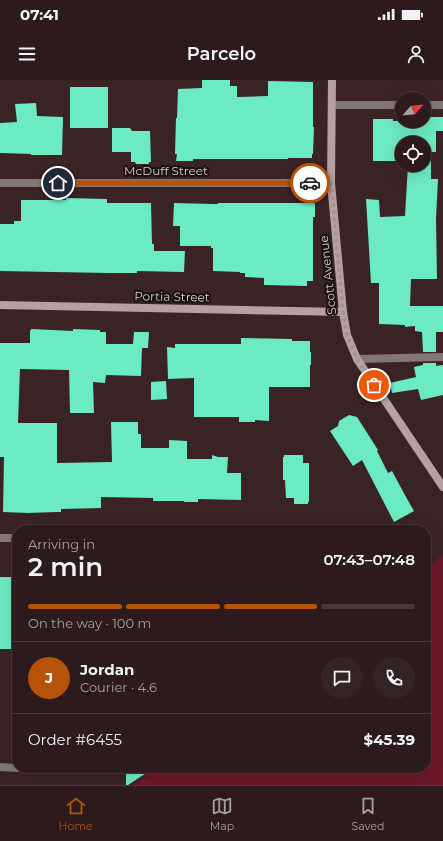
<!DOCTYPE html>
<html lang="en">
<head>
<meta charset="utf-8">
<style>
  :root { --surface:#2c1a1c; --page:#342325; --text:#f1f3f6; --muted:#a6a1a3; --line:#48383b; --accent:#b45309 }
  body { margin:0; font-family:Montserrat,sans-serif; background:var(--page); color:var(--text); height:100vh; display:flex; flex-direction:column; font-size:15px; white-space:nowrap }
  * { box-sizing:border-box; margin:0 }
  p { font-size:13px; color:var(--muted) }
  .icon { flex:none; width:22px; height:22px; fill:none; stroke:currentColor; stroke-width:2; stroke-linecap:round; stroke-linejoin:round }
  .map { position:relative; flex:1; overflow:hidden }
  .panel { position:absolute; left:12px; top:445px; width:419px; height:248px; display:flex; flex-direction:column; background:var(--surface); border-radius:16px; box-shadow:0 4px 16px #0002,0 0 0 1px var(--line) }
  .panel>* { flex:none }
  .needle { width:26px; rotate:63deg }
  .controls { position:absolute; left:395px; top:12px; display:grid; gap:8px }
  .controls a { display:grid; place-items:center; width:36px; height:36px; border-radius:50%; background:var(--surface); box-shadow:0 4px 16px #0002,0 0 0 1px var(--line); font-size:20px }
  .pin { position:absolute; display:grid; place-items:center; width:34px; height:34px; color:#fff; margin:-17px; border:2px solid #fff; border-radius:50%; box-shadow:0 1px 4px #0007 }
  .courier { position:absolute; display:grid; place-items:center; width:40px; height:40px; margin:-20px; border:3px solid #b45309; border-radius:50%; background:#fff; color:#222; box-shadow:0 1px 5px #0007 }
  .headline em { font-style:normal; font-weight:600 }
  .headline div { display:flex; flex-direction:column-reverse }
  .headline { display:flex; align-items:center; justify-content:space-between; height:68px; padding:0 16px }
  h1 { font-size:26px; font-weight:600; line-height:30px }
  .bar { display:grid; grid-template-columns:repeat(4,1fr); gap:6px 4px; align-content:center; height:48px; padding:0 16px }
  .bar i { height:5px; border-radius:3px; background:var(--line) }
  .bar .on { background:var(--accent) }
  .bar p { grid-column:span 4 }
  .line { display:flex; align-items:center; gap:10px; padding:0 16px; border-top:1px solid var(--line) }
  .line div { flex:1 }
  .round { display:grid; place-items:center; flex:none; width:42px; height:42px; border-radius:21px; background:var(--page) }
  .status { display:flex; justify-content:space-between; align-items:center; height:28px; padding:0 20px; background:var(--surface); direction:ltr }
  .status svg { height:11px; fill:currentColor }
  header { display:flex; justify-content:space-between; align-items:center; height:52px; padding:0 16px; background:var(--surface); font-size:18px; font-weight:600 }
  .menu { display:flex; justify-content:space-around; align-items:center; height:56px; border-top:1px solid var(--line); background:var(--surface); font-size:11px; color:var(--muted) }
  .menu a { display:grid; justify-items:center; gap:2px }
  .menu .on { color:var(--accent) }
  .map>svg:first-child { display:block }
  .green { fill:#6c1829 }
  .building { fill:#6ceac3 }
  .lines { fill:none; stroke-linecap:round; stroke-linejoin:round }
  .street { stroke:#837676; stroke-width:8 }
  .secondary { stroke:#b5a0a2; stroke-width:8 }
  .done { stroke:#a49293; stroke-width:4; stroke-dasharray:0 7.2 }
  .route { stroke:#b45309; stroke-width:5 }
  .labels { text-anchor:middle; stroke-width:4; stroke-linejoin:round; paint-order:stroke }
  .street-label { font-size:12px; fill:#ddcdce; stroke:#1a1011 }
</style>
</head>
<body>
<div class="status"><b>07:41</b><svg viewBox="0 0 49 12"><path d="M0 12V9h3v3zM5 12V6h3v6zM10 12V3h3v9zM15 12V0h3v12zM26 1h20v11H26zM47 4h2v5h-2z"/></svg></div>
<header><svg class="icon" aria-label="menu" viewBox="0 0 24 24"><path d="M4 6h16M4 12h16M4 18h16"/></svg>Parcelo<svg class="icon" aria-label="person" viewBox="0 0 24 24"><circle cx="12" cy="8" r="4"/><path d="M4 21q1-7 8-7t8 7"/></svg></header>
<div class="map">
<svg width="443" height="705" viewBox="0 0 443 705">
  <rect width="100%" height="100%" fill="#3a2325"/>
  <path class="green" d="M 443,475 L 443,705 L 133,705 L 157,688 L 426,688 L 426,488 Z"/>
  <path class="building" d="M 202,0 L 230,0 L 230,6 L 237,6 L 237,17 L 268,16 L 268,1 L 313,2 L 313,47 L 314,47 L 313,74 L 312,74 L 312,78 L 288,78 L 288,79 L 193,79 L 193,81 L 176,81 L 177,74 L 175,74 L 176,38 L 177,38 L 178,9 L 202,8 Z
    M 70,7 L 108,7 L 108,48 L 70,48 Z
    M 36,23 L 37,36 L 63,37 L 62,75 L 31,75 L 31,74 L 0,73 L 0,43 L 17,42 L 15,24 Z
    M 424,37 L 443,37 L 443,51 L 436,51 L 436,72 L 431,72 L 431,99 L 438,99 L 436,139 L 437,199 L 411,199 L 410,226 L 443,226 L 443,252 L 436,252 L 436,272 L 423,272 L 422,252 L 415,251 L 415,246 L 405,247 L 405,245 L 379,244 L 379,203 L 371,203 L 366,119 L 379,120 L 380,137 L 405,136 L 408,85 L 424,85 L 424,63 L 402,63 L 402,81 L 373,81 L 373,39 L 393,39 L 393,41 L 424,41 Z
    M 112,48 L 130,48 L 132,51 L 150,51 L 151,82 L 149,82 L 149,84 L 136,84 L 135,82 L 131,82 L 131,72 L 112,72 Z
    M 66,118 L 107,119 L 107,123 L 151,123 L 152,164 L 154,164 L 154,171 L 185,171 L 184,192 L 137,191 L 137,193 L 107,193 L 0,191 L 0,144 L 14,144 L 14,141 L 21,141 L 21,120 L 66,120 Z
    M 174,123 L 213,124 L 218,124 L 218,123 L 315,123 L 315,137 L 313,137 L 313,201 L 307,201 L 307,206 L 264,205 L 264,198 L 245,197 L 245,193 L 240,193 L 240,192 L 213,191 L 213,168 L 211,168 L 211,166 L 180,166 L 180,146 L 173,146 Z
    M 31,249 L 73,251 L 73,249 L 100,250 L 100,252 L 106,252 L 106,264 L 133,264 L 134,252 L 149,252 L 148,268 L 142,268 L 141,296 L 106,295 L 105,303 L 93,302 L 94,333 L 70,333 L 69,290 L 20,289 L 18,343 L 57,343 L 57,383 L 112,382 L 111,342 L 138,342 L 138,354 L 141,354 L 141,368 L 169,368 L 169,360 L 187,361 L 187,379 L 212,379 L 212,375 L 218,377 L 228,377 L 227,393 L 241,393 L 241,420 L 198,419 L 198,422 L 184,422 L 184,421 L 153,421 L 153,418 L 101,417 L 101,428 L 61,429 L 61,432 L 56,432 L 28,433 L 3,432 L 4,377 L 0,377 L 0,263 L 30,263 L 30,251 L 31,250 Z
    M 241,258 L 292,259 L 292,261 L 310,261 L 310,272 L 311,272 L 311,285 L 310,285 L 310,307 L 269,307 L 269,341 L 255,340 L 255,342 L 239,342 L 239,337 L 194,337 L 194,298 L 168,299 L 167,267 L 175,268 L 175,264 L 241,264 Z
    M 423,283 L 436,283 L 436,286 L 443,285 L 443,315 L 421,320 L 418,309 L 392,313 L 390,303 L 416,297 L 414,287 L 423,285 Z
    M 166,301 L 167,319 L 151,320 L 151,302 Z
    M 349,335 L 357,337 L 378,370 L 377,371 L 388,393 L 392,391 L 406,417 L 414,431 L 394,442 L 362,380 L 353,386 L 330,351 L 338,346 L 339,341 Z
    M 284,375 L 303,375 L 303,383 L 309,383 L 309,422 L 308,422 L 308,424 L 294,424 L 294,418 L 286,418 L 285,400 L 283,400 L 283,377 L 284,377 Z
    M 0,497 L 17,497 L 17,569 L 0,569 Z
    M 126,688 L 154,688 L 128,705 L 126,705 Z"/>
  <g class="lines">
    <path class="street" d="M 332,25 L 402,25
      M 424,25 L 443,25
      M 0,103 L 331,103
      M 357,279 L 443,277
      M 0,458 L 17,458
      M 0,687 L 17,688
      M 60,688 L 103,688"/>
    <path class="secondary" d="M 332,0 L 331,103 L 343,232 L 347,255 L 357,279 L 443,407
      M 0,225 L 343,232"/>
  </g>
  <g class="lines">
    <path class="done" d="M 310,103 L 331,103 L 343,232 L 347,255 L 357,279 L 374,305"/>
    <path class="route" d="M 58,103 L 310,103"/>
  </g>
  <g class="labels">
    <g class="street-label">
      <text x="166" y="95">McDuff Street</text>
      <text transform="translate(328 195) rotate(-96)" y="4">Scott Avenue</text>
      <text transform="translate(172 217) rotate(1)" y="4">Portia Street</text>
    </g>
  </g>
</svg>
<div class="controls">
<a><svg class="needle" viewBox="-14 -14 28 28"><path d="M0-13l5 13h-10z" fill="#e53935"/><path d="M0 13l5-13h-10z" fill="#a6a1a3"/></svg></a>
<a><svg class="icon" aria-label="locate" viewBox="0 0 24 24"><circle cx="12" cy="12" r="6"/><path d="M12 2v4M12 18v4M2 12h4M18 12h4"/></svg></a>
</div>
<div class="pin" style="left:374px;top:305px;background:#ea580c"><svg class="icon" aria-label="bag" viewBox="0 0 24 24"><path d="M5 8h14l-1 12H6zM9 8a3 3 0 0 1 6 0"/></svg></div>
<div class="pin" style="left:58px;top:103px;background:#1f2937"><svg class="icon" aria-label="home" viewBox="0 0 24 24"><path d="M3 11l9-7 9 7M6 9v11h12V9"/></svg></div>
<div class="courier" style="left:310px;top:103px"><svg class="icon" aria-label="car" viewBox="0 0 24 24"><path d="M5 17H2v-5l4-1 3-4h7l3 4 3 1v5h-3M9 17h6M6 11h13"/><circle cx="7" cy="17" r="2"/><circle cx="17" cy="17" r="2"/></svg></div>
<section class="panel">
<div class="headline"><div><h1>2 min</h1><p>Arriving in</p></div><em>07:43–07:48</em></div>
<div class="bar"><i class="on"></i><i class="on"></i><i class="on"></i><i></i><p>On the way · 100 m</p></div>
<div class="line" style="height:72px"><b class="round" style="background:var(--accent);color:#fff">J</b><div><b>Jordan</b><p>Courier · 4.6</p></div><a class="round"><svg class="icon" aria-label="chat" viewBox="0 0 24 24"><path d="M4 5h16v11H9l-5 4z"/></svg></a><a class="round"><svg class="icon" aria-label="phone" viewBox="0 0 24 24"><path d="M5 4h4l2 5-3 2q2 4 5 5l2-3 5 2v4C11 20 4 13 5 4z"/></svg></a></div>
<div class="line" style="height:52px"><div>Order #6455</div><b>$45.39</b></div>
</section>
</div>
<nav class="menu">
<a class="on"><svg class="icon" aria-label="home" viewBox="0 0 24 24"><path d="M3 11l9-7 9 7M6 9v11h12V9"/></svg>Home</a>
<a><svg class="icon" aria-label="map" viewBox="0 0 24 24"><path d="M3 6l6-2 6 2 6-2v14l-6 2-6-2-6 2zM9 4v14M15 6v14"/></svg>Map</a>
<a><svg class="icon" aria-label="saved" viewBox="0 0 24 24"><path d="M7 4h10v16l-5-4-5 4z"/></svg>Saved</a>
</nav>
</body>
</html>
